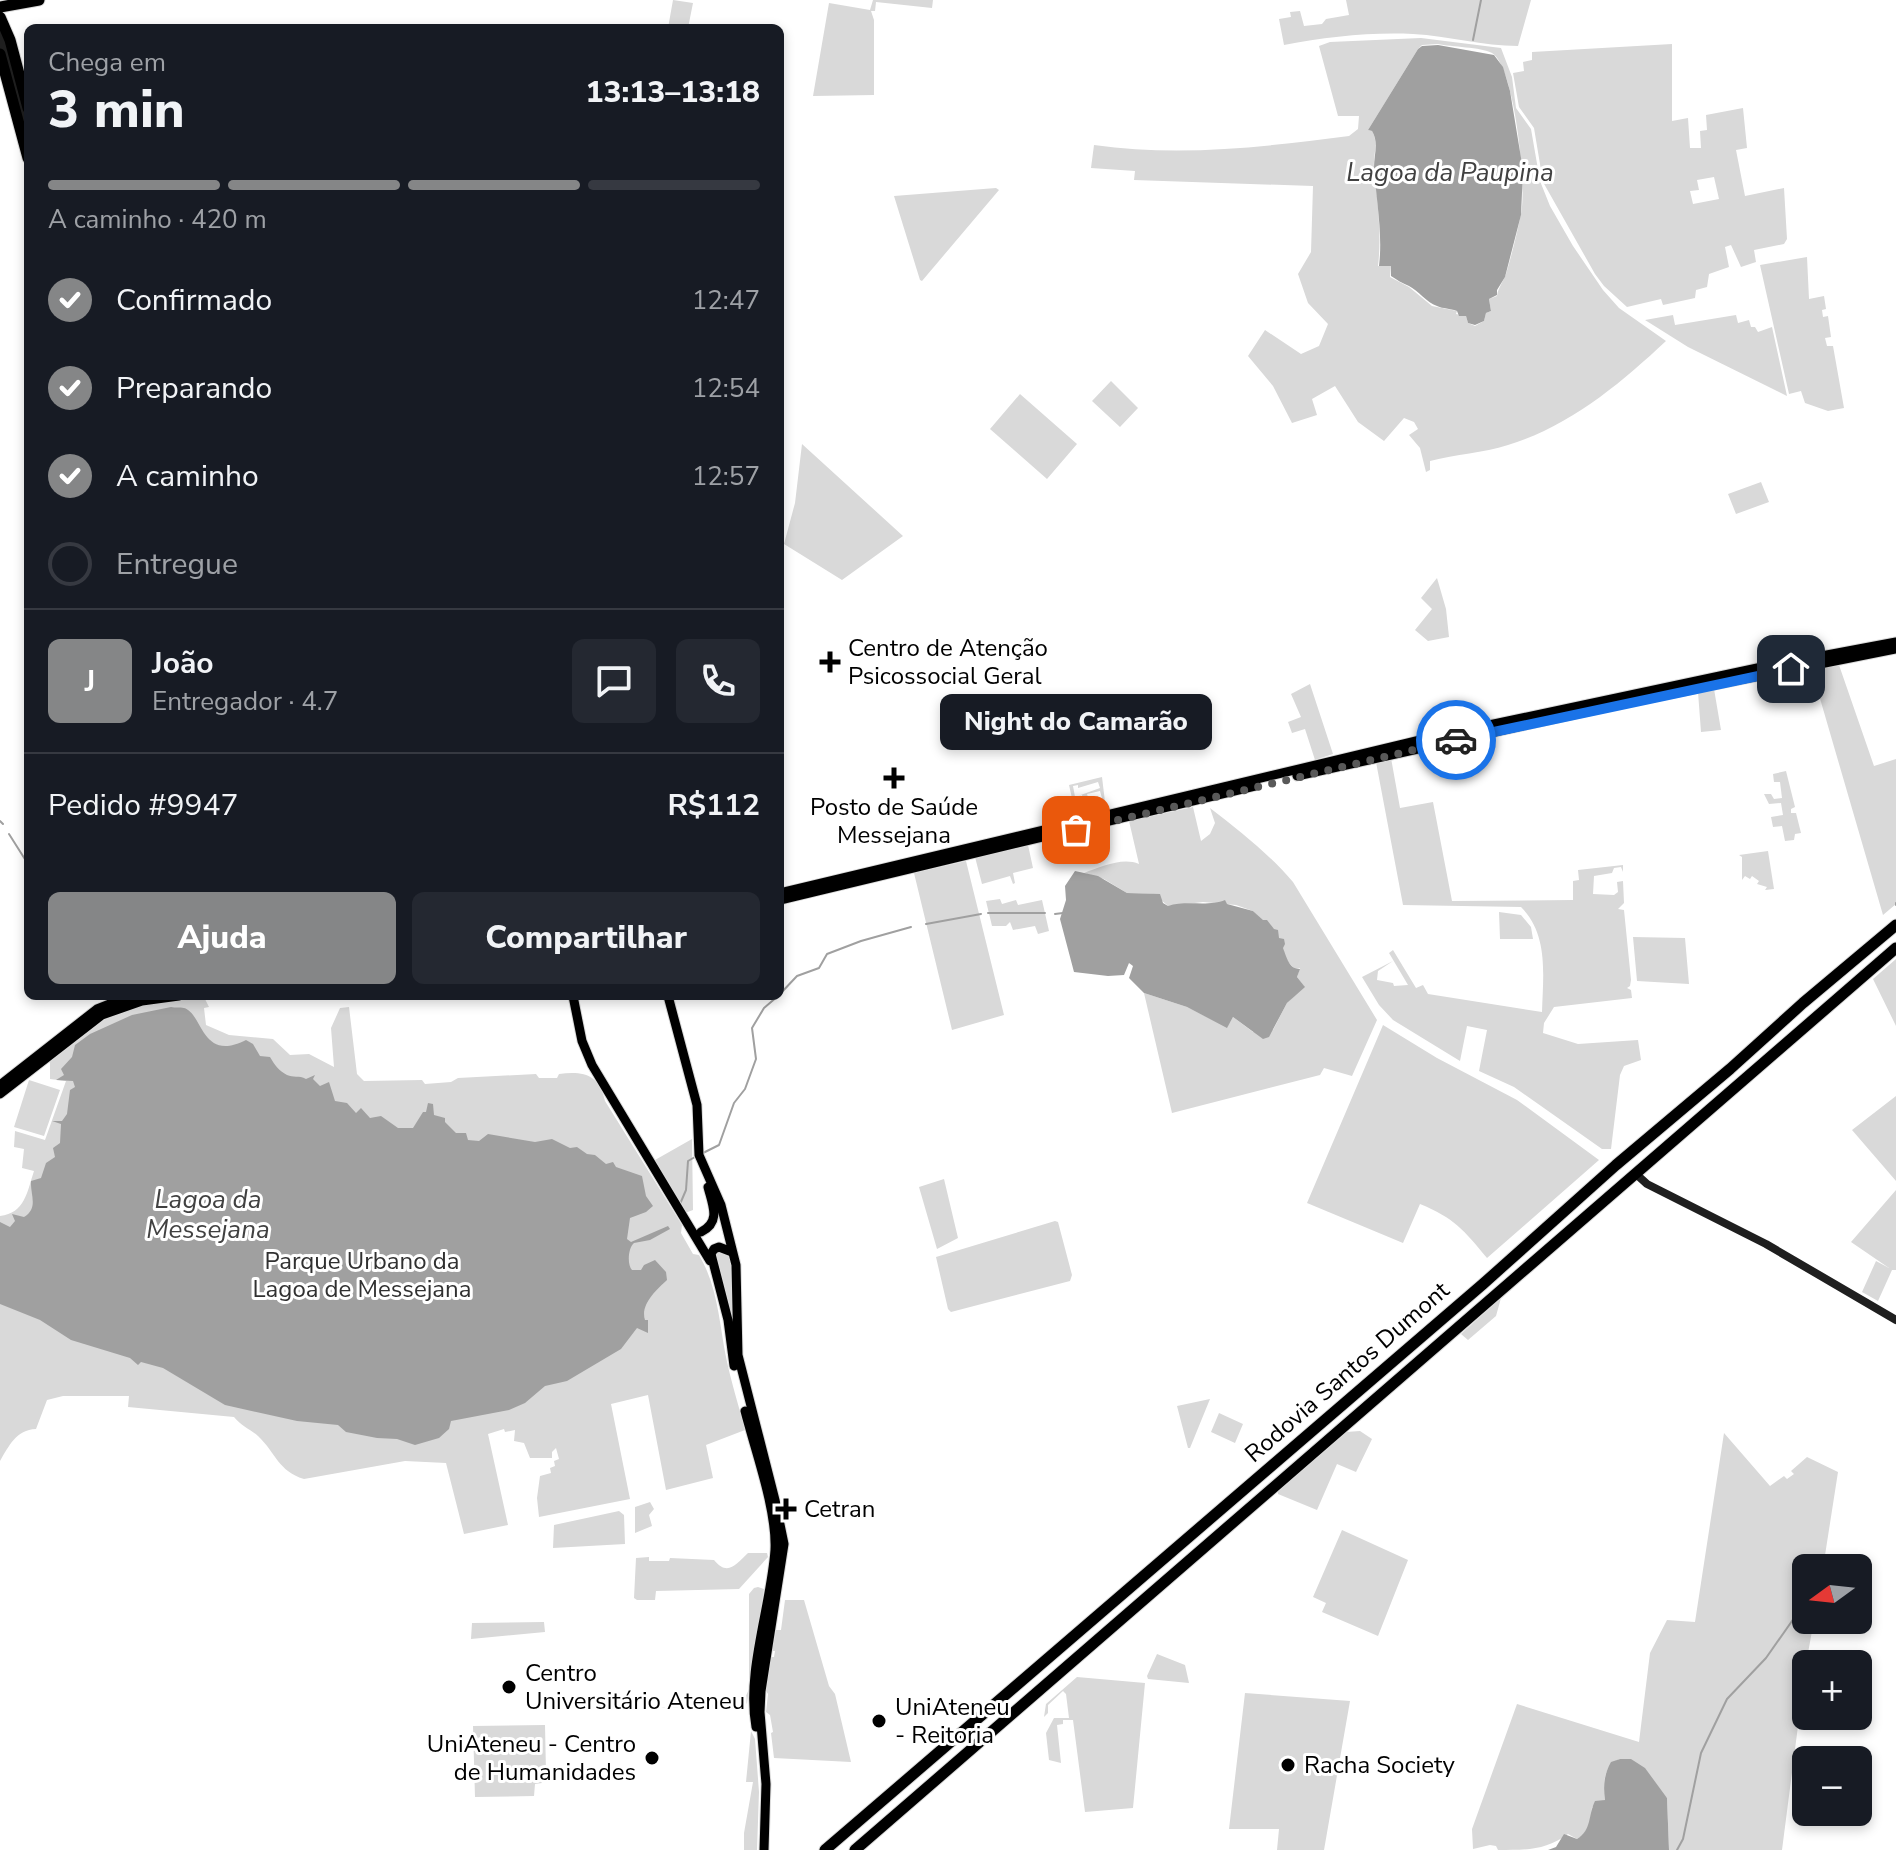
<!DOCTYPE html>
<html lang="pt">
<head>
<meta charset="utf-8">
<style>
  :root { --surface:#171b24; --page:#242831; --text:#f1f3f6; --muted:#9ea1a6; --line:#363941; --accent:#858687 }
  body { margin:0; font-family:"Nunito Sans",sans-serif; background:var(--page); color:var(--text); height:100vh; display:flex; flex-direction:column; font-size:30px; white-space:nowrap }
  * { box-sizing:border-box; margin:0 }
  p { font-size:26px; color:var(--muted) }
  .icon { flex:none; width:44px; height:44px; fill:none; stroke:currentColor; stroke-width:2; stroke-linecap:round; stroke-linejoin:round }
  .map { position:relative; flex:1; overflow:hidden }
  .panel { position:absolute; left:24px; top:24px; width:760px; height:976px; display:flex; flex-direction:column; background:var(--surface); border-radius:12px; box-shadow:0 4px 12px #0003 }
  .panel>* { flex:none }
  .needle { width:52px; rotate:255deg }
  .controls { position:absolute; left:1792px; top:1554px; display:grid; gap:16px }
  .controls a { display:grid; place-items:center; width:80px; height:80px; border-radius:12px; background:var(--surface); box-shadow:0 4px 12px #0003; font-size:40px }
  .pin { position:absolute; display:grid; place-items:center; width:68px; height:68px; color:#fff; margin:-34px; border-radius:16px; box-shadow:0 4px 12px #0006 }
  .courier { position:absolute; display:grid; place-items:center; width:80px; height:80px; margin:-40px; border:6px solid #1a73e8; border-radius:50%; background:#fff; color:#222; box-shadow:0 2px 10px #0007 }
  .bubble { position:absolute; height:56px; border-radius:12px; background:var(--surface); box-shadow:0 4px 12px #0003; font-size:26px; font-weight:800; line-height:56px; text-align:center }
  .overview em { font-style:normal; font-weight:800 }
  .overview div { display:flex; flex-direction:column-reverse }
  .overview { display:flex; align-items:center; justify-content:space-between; height:136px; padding:0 24px }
  h1 { font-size:52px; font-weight:800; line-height:60px }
  .bar { display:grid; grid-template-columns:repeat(4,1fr); gap:12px 8px; align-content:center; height:96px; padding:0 24px }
  .bar i { height:10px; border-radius:6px; background:var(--line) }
  .bar .on { background:var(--accent) }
  .bar p { grid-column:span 4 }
  .line { display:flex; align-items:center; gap:20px; padding:0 24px; border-top:2px solid var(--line) }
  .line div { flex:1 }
  .round { display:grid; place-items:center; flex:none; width:84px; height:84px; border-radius:12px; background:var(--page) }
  ol { padding:0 24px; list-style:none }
  li { display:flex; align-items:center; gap:24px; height:88px }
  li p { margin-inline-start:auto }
  li .icon { padding:8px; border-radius:50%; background:var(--accent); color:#fff; stroke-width:4 }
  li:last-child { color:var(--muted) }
  li i { width:44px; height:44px; border:4px solid var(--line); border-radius:50% }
  .primary-button { display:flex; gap:16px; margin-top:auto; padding:16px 24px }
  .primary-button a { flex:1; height:92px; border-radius:12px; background:var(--accent); color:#fff; font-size:32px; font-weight:800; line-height:92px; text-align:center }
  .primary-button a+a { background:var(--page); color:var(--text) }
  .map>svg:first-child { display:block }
  .green { fill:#d9d9d9; fill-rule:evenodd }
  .water { fill:#a0a0a0 }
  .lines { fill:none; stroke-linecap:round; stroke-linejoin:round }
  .stream { stroke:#a0a0a0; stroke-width:2 }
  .primary-casing { stroke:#dbdbdb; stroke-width:11 }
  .highway-casing { stroke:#dbdbdb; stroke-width:13 }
  .secondary { stroke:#1f1f1f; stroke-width:8 }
  .primary { stroke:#000; stroke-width:9 }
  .highway { stroke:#000; stroke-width:11 }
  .done { stroke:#595959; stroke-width:8; stroke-dasharray:0 14.4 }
  .route { stroke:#1a73e8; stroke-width:10 }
  .poi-dot { fill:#000; stroke:#fff; stroke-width:3 }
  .labels { text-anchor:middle; stroke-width:6; stroke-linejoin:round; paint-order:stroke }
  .poi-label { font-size:24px; fill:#000; stroke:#fff; text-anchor:start }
  .park-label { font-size:24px; fill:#303030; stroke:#fff }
  .street-label { font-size:24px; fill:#000; stroke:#fff }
  .water-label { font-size:26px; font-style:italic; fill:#414141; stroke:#fff }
</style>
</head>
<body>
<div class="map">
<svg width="1896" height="1850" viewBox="0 0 1896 1850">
  <rect width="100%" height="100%" fill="#fff"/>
  <path class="green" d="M 673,0 L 693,3 L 688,28 L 668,28 Z
    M 873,0 L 933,0 L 932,8 L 876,2 L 875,11 L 871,11 L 874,20 L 874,95 L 813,96 L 829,3 L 870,10 Z
    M 1346,0 L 1531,0 L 1518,46 C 1483,46 1449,36 1413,34 C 1370,32 1326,37 1284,45 L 1279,19 L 1291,17 L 1290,12 L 1300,11 L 1304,26 L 1322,24 L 1326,19 L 1349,15 Z
    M 1421,38 L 1501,48 L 1512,77 L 1516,108 L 1531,129 L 1540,181 L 1550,206 L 1573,246 L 1603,290 L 1619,308 L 1666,341 C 1620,384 1570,426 1508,445 C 1483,453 1456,454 1430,461 L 1430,470 L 1426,472 L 1420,448 L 1409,435 L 1418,429 L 1414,422 L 1404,418 L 1384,441 L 1358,422 L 1335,386 L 1312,399 L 1317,415 L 1292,423 L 1273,386 L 1248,356 L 1265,330 L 1301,354 L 1319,346 L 1328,324 L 1308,303 L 1298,274 L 1311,252 L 1313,186 L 1134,180 L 1135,171 L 1091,168 L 1094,145 C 1180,157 1264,147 1349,136 L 1358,129 L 1359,116 L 1338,116 L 1319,46 L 1330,42 ZM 1438,44 C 1451,47 1481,47 1492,53 C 1515,67 1527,187 1521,214 C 1517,233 1512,254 1506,274 C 1503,282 1498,288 1497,296 L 1489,299 L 1491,311 L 1486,313 L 1484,321 L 1475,326 L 1468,323 L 1466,316 L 1456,314 L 1457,311 L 1432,306 L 1409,287 L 1390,277 L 1391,266 L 1378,266 C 1382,233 1377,198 1374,167 C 1373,155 1379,142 1372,131 L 1368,130 L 1418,49 L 1422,45 Z
    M 1672,44 L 1672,121 L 1688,118 L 1690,148 L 1701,148 L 1700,131 L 1707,130 L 1706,115 L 1743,108 L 1747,148 L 1736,150 L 1745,196 L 1784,188 L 1787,239 L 1784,244 L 1754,250 L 1756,262 L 1741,267 L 1731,245 L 1725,247 L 1729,267 L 1709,274 L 1707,287 L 1696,290 L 1695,298 L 1663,305 L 1661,299 L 1627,307 L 1604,286 L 1595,274 L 1543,182 L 1534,128 L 1519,107 L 1513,73 L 1524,71 L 1523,62 L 1532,60 L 1532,52 ZM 1714,177 L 1719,199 L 1693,204 L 1690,191 L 1699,190 L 1697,180 Z
    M 996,188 L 999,190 L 922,281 L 920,280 L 894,196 Z
    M 1807,257 L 1809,299 L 1824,296 L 1826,309 L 1822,310 L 1823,317 L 1828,316 L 1831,337 L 1825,338 L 1827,346 L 1833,346 L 1844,408 L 1828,411 L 1805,403 L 1801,391 L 1789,394 L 1760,265 Z
    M 1673,315 L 1675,325 L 1736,315 L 1738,323 L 1749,320 L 1751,327 L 1755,327 L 1758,332 L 1772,327 L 1787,396 L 1688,347 L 1645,320 Z
    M 1111,381 L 1138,408 L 1120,427 L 1092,401 Z
    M 1020,394 L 1077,444 L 1047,479 L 990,429 Z
    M 802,444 L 903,536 L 842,580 L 784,544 L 795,503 Z
    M 1761,482 L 1769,502 L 1736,514 L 1728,494 Z
    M 1437,578 L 1446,609 L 1449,637 L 1428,641 L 1415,630 L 1432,609 L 1421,598 Z
    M 1839,665 L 1874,766 L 1896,759 L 1896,904 L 1883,915 L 1812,671 Z
    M 1310,684 L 1333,754 L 1315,760 L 1305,729 L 1292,733 L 1288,722 L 1301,717 L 1291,694 Z
    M 1714,689 L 1721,730 L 1701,732 L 1698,692 Z
    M 1391,758 L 1400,808 L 1433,802 L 1452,901 L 1573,900 L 1573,881 L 1579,880 L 1578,870 L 1623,865 L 1623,872 L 1621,867 L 1614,868 L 1612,873 L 1594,876 L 1593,894 L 1614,895 L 1618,892 L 1617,882 L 1623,881 L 1624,903 L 1618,909 L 1624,910 L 1631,980 L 1630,986 L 1627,988 L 1631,990 L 1632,998 L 1554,1007 L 1544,1023 L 1543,1033 L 1578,1044 L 1638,1040 L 1641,1060 L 1624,1066 L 1620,1075 L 1611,1149 L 1602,1149 L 1514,1087 L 1479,1071 L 1487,1030 L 1467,1026 L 1460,1061 L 1393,1020 L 1379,1005 L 1362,977 L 1393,961 L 1378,971 L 1377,980 L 1393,983 L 1394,986 L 1408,985 L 1389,953 L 1393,950 L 1416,988 L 1423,985 L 1428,994 L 1542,1012 C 1543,976 1549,935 1521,907 L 1403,905 L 1376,762 Z
    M 1786,771 L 1795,807 L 1791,809 L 1791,813 L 1796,813 L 1801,833 L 1795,834 L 1794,840 L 1785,841 L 1782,826 L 1773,827 L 1771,817 L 1783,815 L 1781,803 L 1769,804 L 1764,794 L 1771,794 L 1774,799 L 1782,798 L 1780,782 L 1774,782 L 1773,774 Z
    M 1102,777 L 1106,810 L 1096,812 L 1097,796 L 1103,802 L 1100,791 L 1087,794 L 1093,813 L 1086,814 L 1082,795 L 1078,796 L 1100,788 L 1098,782 L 1078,788 L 1078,785 L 1073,786 L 1078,813 L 1070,815 L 1068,809 L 1074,807 L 1069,785 Z
    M 1193,807 L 1201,841 L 1210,834 L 1215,823 L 1210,808 C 1240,831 1269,854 1293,882 L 1377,1020 L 1352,1076 L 1324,1068 L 1320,1075 L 1172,1113 L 1144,993 L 1187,1007 L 1227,1027 L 1233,1017 L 1253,1032 L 1273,1030 L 1287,1003 L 1304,986 L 1297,977 L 1300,968 L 1295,969 L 1288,962 L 1273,930 L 1253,911 L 1236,905 L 1203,902 L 1168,906 L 1154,894 L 1127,893 L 1104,879 L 1084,873 C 1101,867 1122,857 1139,864 L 1129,821 Z
    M 1028,845 L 1033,868 L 1013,873 L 1015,883 L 1013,884 L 1010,876 L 982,884 L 975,857 Z
    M 1768,851 L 1774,889 L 1765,890 L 1767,887 L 1757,884 L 1759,881 L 1752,876 L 1750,879 L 1745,876 L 1742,880 L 1742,857 L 1739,855 Z
    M 966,861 L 1004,1015 L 952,1030 L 914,873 Z
    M 1000,899 L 1002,904 L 1016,900 L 1018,905 L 1042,900 L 1049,931 L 1038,934 L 1035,926 L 1013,930 L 1010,922 L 1006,926 L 992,926 L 986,901 Z
    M 1499,912 L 1521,915 L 1531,927 L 1533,939 L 1500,939 Z
    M 1633,937 L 1685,938 L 1689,984 L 1637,981 Z
    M 1896,959 L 1896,1026 L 1873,979 Z
    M 204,997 L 209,1007 L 204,1008 L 206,1025 L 229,1035 L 273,1039 L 290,1055 L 309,1054 L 334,1067 L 331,1028 L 340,1008 L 349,1007 L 357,1074 L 364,1081 L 422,1080 L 425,1084 L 451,1082 L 458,1078 L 536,1074 L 539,1078 L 557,1078 L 559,1074 C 583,1071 599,1074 605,1101 L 682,1225 L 681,1233 L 693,1254 L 699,1255 C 718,1287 719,1322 726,1357 C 731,1382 739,1406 745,1430 L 706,1445 L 713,1478 L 666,1490 L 648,1395 L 611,1404 L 630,1499 L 539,1517 L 537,1498 L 540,1476 L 551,1473 L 550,1468 L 555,1466 L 554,1461 L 559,1459 L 556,1448 L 552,1452 L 552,1458 L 530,1458 L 524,1443 L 514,1441 L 515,1430 L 505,1432 L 504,1429 L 488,1434 L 508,1525 L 464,1534 L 446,1463 L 405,1461 L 304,1479 C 278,1471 276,1453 258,1436 C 250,1429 241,1426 234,1417 L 128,1407 L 129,1396 L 63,1396 L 47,1400 L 36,1429 C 16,1430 9,1446 0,1461 L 0,1216 C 25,1213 27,1192 34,1171 L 22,1168 L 24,1149 L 14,1147 L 15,1131 L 45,1140 L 66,1081 L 50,1079 L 50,1063 L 48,1060 L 102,1019 L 143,1005 Z
    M 1383,1025 L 1437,1058 L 1517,1100 L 1599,1160 L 1487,1258 C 1464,1230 1454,1218 1420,1204 L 1403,1243 L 1307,1203 Z
    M 29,1080 L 60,1090 L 44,1136 L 14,1127 Z
    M 1896,1096 L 1896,1181 L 1852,1130 Z
    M 692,1139 L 693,1210 L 685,1213 L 655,1160 Z
    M 944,1179 L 958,1238 L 937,1249 L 919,1187 Z
    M 1896,1190 L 1896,1270 L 1892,1270 L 1878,1301 L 1862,1292 L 1876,1261 L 1889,1268 L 1851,1242 Z
    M 1055,1221 L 1058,1222 L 1072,1275 L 1070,1281 L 951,1312 L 948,1309 L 936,1257 Z
    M 718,1250 L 730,1255 L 733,1272 L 734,1329 L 714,1254 Z
    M 1501,1298 L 1496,1316 L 1468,1340 L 1461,1334 Z
    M 1210,1399 L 1190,1448 L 1188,1448 L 1177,1406 Z
    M 1219,1413 L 1243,1424 L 1235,1443 L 1211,1432 Z
    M 1360,1431 L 1372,1439 L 1356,1472 L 1337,1464 L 1317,1510 L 1278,1494 L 1278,1491 L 1346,1432 Z
    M 1724,1433 L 1770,1486 L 1784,1476 L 1787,1479 L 1794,1474 L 1791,1471 L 1807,1457 L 1838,1472 L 1823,1568 L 1806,1568 L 1806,1620 L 1814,1620 L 1806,1664 L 1782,1850 L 1669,1850 L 1667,1798 L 1620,1759 C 1603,1765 1603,1784 1605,1800 L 1592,1807 C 1591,1820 1589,1832 1577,1839 L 1568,1834 C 1546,1850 1528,1850 1498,1850 L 1496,1846 L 1490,1845 L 1473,1849 L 1472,1829 L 1517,1704 L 1639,1742 L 1650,1653 L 1667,1620 L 1695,1622 Z
    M 650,1502 L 654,1509 L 649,1515 L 652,1526 L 635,1533 L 635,1507 Z
    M 619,1511 L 624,1515 L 625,1544 L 553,1548 L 554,1525 Z
    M 1342,1530 L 1408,1560 L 1378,1636 L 1322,1612 L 1326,1603 L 1313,1597 Z
    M 748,1553 L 767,1553 L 768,1557 L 739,1589 L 656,1591 L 655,1600 L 637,1600 L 634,1598 L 636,1558 L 649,1557 L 649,1561 L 669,1561 L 670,1558 L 714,1560 C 728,1577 736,1564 748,1553 Z
    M 758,1587 L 764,1589 L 747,1703 L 743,1707 L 658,1708 L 722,1704 L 725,1699 L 725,1704 L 742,1705 L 749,1689 L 749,1594 L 754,1588 Z
    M 785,1600 L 804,1600 L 829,1686 L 835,1694 L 851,1762 L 774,1758 L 771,1733 L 773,1732 L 770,1715 L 766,1712 L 768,1694 L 766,1691 L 771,1657 L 774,1657 L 775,1651 L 772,1651 L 776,1630 L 781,1630 Z
    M 544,1622 L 545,1632 L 471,1639 L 472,1623 Z
    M 1157,1654 L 1185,1665 L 1189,1683 L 1148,1679 L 1147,1676 Z
    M 1077,1677 L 1145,1683 L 1133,1808 L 1085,1812 L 1073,1720 L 1063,1720 L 1063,1724 L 1057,1725 L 1061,1763 L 1049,1760 L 1046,1733 L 1054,1718 L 1069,1718 L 1066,1694 L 1063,1691 L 1048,1705 L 1048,1713 L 1044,1717 L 1046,1704 Z
    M 1245,1693 L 1350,1701 L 1324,1850 L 1277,1850 L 1279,1829 L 1229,1829 Z
    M 545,1725 L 546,1773 L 542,1774 L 542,1783 L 535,1784 L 534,1796 L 475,1797 L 473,1726 Z
    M 751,1731 L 755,1739 L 759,1792 L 757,1850 L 744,1850 L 744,1833 L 753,1782 L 746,1782 Z"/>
  <path class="water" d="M 1438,45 L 1494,55 L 1503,67 L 1510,91 L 1523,170 L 1521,215 L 1505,277 L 1497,290 L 1497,295 L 1489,299 L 1491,311 L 1486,313 L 1484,321 L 1475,325 L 1468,323 L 1466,316 L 1459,316 L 1457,311 C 1449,308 1444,309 1437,306 C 1426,302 1419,291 1409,286 C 1402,283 1397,280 1391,276 L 1391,266 L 1379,266 C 1383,234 1376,198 1374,167 C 1374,155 1379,142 1372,131 L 1368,130 L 1418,49 L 1422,46 Z
    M 1075,871 L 1098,876 L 1127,893 L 1160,894 L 1163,903 L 1168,906 C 1185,900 1210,907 1225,900 L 1227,904 L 1253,911 L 1263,920 L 1267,920 L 1274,929 L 1278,930 L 1279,938 L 1284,939 L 1285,944 L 1283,948 C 1287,958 1289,969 1300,969 L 1297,977 L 1305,987 L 1287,1003 L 1269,1037 L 1263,1039 L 1233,1017 L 1227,1028 L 1187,1007 L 1144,993 L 1129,978 L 1133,966 L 1129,963 L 1124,975 L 1108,976 L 1074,972 L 1060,919 L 1066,900 L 1065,886 Z
    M 171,1007 C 175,1008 180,1007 184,1008 C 203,1013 201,1063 246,1040 L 253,1044 L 260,1056 L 270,1057 C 274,1064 279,1071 287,1075 C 293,1078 299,1075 306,1079 L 315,1075 L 313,1079 L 320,1086 L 329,1082 L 335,1101 L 347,1103 L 356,1113 L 361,1108 L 370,1118 L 381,1116 L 398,1128 L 413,1128 L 423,1112 L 426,1112 L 428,1103 L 433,1104 L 434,1115 L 445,1118 L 445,1122 L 456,1133 L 466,1133 L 468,1140 L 479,1141 L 488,1134 L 535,1142 L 552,1139 L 570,1148 L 577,1147 L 587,1154 L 595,1155 L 606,1164 L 613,1162 L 616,1167 L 642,1176 L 646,1196 L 653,1206 L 646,1212 L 630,1218 L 627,1239 L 631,1242 L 668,1226 L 670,1229 L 650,1240 L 634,1243 C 628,1248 627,1265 632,1270 L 641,1270 L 644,1265 L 655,1260 L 666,1272 L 667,1280 C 656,1290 640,1305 645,1320 L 648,1320 L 648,1333 L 637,1328 L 621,1349 L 567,1381 L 545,1386 L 525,1403 L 509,1410 L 451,1421 L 449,1429 L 439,1438 L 415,1445 L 397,1439 L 377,1438 L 346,1432 L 338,1425 L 297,1421 L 225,1405 L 163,1368 L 141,1362 L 138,1365 L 130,1358 L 71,1340 L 40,1320 L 0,1304 L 0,1222 L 10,1227 L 15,1221 L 12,1214 L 24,1217 C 39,1208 30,1194 31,1181 L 41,1178 L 46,1163 L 55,1157 L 53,1148 L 60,1143 L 61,1124 L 52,1121 L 62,1121 L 67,1114 L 70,1090 L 75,1087 L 73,1081 L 56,1080 L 64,1075 L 61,1069 L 72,1057 L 75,1045 L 90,1034 L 132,1015 Z
    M 1620,1759 L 1631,1759 L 1645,1768 L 1667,1798 L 1669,1850 L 1548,1850 L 1556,1847 L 1564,1834 L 1577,1839 C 1592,1830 1588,1815 1595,1801 L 1605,1800 C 1603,1786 1604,1774 1611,1762 Z"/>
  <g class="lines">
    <path class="stream" d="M 1473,40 L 1481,0
      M 0,821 L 3,824
      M 9,834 L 28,864
      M 1896,905 L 1896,903
      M 988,913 L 1045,913
      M 1055,914 L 1063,913
      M 926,924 L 981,914
      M 780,994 L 797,976 L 819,968 L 827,954 L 861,941 L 911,927
      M 701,1154 L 719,1145 L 734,1103 L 745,1089 L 756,1059 L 752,1028 L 764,1008 L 778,996
      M 680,1204 L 686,1190 L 688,1161 L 695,1157
      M 1677,1850 L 1683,1839 L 1701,1753 L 1727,1699 L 1766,1658 L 1806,1601"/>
    <g class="primary-casing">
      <path id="primary" d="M 1297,776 L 1643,699 L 1896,649
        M 780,893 L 1437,736 L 1762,667 L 1896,642
        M 780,900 L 1255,786
        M 573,996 L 582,1041 L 592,1065 L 710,1261
        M 668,996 L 697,1105 L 699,1155 L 721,1205 L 736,1265 L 738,1355 L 775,1500 L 784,1544 L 761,1691 L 760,1712 L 766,1784 L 764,1850
        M 0,1085 L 97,1009 L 130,996
        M 0,1094 L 102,1015 L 142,1001 L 179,996
        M 701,1232 C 721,1222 713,1206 708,1187
        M 732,1252 L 719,1247 L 714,1249 L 711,1254 L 728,1320 L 734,1366
        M 745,1411 C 755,1450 777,1510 775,1550 C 771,1607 746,1671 756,1727"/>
    </g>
    <g class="highway-casing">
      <path id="highway" d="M 0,7 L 39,0
        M 0,17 L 10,40 L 28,108
        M 0,54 L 28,158
        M 825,1850 L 1483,1284 L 1616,1165 L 1730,1069 L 1803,1003 L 1896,925
        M 855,1850 L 1896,948"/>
    </g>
    <path class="secondary" d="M 0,34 L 27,134
      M 1636,1174 L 1647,1184 L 1766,1244 L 1896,1320"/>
    <use href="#primary" class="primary"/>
    <use href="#highway" class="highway"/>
  </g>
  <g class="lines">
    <path class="done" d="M 1076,830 L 1456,740"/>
    <path class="route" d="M 1456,740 L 1791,669"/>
  </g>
  <g class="poi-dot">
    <path d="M826 650h8v8h8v8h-8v8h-8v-8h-8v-8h8z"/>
    <path d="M890 766h8v8h8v8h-8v8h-8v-8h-8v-8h8z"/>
    <path d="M782 1497h8v8h8v8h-8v8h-8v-8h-8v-8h8z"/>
    <circle cx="509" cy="1687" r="8"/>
    <circle cx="879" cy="1721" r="8"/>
    <circle cx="652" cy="1758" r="8"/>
    <circle cx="1288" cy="1765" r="8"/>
  </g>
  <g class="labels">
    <g class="poi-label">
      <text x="848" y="656">Centro de Atenção<tspan x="848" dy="28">Psicossocial Geral</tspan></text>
      <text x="894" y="815" text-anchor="middle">Posto de Saúde<tspan x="894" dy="28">Messejana</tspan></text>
      <text x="804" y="1517">Cetran</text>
      <text x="525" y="1681">Centro<tspan x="525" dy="28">Universitário Ateneu</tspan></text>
      <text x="895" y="1715">UniAteneu<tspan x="895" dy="28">- Reitoria</tspan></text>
      <text x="636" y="1752" text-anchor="end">UniAteneu - Centro<tspan x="636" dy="28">de Humanidades</tspan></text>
      <text x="1304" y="1773">Racha Society</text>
    </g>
    <g class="park-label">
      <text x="362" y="1269">Parque Urbano da<tspan x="362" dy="28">Lagoa de Messejana</tspan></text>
    </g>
    <g class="street-label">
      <text transform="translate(1347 1372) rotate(-41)" y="8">Rodovia Santos Dumont</text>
    </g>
    <g class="water-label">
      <text x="1450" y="181">Lagoa da Paupina</text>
      <text x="208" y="1208">Lagoa da<tspan x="208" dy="30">Messejana</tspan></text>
    </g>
  </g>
</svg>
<div class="controls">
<a><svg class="needle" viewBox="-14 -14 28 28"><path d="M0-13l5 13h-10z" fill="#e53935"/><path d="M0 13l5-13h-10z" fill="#9ea1a6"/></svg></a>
<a>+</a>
<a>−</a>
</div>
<div class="pin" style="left:1076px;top:830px;background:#ea580c"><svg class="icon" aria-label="bag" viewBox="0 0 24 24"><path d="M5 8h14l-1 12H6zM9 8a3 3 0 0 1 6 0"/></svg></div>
<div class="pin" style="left:1791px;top:669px;background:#1f2937"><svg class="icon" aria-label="home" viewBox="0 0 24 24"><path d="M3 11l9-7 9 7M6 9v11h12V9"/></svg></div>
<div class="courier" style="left:1456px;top:740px"><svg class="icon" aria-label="car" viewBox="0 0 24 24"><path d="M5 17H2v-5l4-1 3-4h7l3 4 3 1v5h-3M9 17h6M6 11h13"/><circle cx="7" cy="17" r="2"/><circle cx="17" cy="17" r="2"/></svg></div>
<div class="bubble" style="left:940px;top:694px;width:272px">Night do Camarão</div>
<section class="panel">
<div class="overview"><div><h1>3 min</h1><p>Chega em</p></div><em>13:13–13:18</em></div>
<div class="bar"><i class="on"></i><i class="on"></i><i class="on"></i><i></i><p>A caminho · 420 m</p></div>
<ol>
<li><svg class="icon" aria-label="check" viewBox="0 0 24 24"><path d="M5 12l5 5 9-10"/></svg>Confirmado<p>12:47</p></li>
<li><svg class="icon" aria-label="check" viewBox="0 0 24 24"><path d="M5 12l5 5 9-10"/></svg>Preparando<p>12:54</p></li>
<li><svg class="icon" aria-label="check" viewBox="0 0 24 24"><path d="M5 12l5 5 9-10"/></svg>A caminho<p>12:57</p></li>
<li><i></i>Entregue</li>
</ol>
<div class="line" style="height:144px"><b class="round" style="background:var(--accent);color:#fff">J</b><div><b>João</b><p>Entregador · 4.7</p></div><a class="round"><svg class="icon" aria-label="chat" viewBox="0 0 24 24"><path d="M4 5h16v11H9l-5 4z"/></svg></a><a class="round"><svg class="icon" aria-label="phone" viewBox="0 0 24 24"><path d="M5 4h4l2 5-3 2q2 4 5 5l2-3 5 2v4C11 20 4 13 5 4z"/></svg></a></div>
<div class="line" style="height:104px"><div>Pedido #9947</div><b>R$112</b></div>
<div class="primary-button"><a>Ajuda</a><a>Compartilhar</a></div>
</section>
</div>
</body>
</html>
